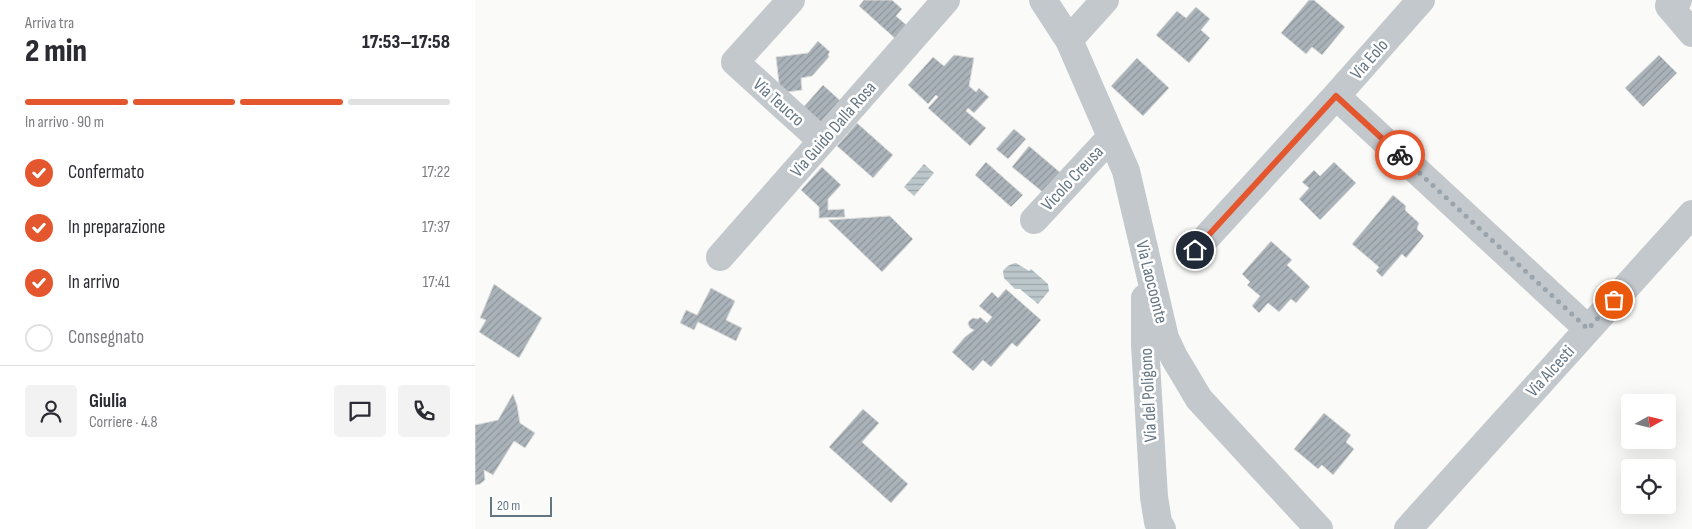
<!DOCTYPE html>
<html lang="it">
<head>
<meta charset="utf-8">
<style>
  :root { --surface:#fff; --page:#f2f2f3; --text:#2b2b33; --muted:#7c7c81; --line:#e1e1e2; --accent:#e4572e }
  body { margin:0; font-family:"Sofia Sans Condensed",sans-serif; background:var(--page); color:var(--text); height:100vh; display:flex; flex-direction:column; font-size:19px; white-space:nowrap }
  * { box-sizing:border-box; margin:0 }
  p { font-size:16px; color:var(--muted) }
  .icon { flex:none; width:28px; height:28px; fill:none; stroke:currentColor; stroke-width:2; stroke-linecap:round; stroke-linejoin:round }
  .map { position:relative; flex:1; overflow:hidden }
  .details { display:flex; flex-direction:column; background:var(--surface); width:475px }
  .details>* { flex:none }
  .needle { width:32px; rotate:82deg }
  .buttons { position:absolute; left:1146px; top:394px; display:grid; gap:10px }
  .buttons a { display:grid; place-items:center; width:55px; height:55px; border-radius:5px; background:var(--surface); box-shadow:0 5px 20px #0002; font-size:25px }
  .scale { position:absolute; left:15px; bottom:12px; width:62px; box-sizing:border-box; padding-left:5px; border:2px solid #657683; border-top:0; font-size:14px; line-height:18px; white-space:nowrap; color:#657683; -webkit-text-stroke:4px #fff; paint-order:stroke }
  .pin { position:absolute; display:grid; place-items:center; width:42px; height:42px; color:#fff; margin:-21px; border:2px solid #fff; border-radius:50%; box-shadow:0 1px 5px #0007 }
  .courier { position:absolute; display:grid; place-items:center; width:50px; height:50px; margin:-25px; border:4px solid #e4572e; border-radius:50%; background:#fff; color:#222; box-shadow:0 1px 6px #0007 }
  .summary em { font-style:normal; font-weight:800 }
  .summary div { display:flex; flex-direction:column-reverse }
  .summary { display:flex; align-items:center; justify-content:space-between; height:85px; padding:0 25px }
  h1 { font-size:32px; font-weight:800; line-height:38px }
  .bar { display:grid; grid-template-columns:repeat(4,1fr); gap:8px 5px; align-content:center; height:60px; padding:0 25px }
  .bar i { height:6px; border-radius:4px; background:var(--line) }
  .bar .on { background:var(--accent) }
  .bar p { grid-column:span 4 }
  .line { display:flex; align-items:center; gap:12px; padding:0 25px; border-top:1px solid var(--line) }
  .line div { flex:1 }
  .round { display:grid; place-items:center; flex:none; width:52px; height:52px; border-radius:5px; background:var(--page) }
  ol { padding:0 25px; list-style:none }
  li { display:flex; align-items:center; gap:15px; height:55px }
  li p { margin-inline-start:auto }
  li .icon { padding:5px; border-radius:50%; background:var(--accent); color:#fff; stroke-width:4 }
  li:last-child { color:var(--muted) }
  li i { width:28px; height:28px; border:2px solid var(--line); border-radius:50% }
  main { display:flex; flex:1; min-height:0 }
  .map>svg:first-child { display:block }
  .water { fill:url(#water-rules) }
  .building { fill:url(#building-hatch); stroke:#dcdcda }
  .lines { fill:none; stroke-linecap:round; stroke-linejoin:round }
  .minor { stroke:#c3c8cc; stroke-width:28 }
  .done { stroke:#99a4ac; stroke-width:5; stroke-dasharray:0 9 }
  .route { stroke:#e4572e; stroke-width:6 }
  .labels { text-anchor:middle; stroke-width:5; stroke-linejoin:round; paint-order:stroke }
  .street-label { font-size:18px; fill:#657683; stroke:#fff }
</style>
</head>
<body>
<main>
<section class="details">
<div class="summary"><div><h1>2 min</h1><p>Arriva tra</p></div><em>17:53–17:58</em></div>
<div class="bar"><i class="on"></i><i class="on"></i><i class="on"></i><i></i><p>In arrivo · 90 m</p></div>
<ol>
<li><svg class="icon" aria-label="check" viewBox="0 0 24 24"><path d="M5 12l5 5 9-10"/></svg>Confermato<p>17:22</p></li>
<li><svg class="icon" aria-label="check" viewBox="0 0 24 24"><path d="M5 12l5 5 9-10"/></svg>In preparazione<p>17:37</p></li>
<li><svg class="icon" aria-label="check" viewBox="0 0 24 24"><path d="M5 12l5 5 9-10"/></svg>In arrivo<p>17:41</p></li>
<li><i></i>Consegnato</li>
</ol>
<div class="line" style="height:90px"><a class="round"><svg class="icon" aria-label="person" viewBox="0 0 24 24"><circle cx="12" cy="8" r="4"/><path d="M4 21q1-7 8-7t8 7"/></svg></a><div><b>Giulia</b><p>Corriere · 4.8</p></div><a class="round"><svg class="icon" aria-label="chat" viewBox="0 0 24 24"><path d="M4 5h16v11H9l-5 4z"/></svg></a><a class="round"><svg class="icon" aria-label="phone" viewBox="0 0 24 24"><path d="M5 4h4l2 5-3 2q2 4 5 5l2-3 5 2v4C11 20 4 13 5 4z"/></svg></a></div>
</section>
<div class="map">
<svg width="1217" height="529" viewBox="0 0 1217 529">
  <defs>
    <pattern id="water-rules" width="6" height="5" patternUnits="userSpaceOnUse" patternTransform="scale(1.25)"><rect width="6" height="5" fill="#bbc7cb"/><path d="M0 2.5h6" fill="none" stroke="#9ca6aa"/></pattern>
    <pattern id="building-hatch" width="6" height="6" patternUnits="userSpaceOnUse" patternTransform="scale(1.25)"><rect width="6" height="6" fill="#aab3b9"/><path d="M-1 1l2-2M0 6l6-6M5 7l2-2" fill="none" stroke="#8e969c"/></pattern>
  </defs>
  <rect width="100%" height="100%" fill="#fafaf8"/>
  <path class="water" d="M 449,164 L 459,173 L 439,196 L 429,187 Z
    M 541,263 L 554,271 L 556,269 L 573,284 L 574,291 L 563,304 L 545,289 L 540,289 L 529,278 L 528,271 C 532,266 535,264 541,263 Z"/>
  <path class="building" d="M 389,0 L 417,0 L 427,9 L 421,16 L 436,29 L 424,42 L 384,6 Z
    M 834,0 L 839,0 L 870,27 L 847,55 L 837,47 L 831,54 L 806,33 Z
    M 721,7 L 735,19 L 726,30 L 735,38 L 714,63 L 681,35 L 702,11 L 711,18 Z
    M 343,41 L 355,52 L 353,54 L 354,57 L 337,76 L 326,78 L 327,90 L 305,93 L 301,57 L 333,53 Z
    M 479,55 L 499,58 L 494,86 L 501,92 L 504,88 L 514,97 L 499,113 L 493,108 L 491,111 L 511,128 L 495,146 L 453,108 L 463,97 L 461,95 L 453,104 L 433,85 L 458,57 L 469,66 Z
    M 1184,55 L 1202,73 L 1168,107 L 1150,88 Z
    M 662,58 L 694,88 L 668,116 L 636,86 Z
    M 348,85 L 369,104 L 346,130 L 325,111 Z
    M 382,123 L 418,155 L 398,178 L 362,146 Z
    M 539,129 L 551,139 L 533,159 L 521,149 Z
    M 554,146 L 587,174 L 570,194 L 537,167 Z
    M 511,162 L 548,195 L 536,207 L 500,175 Z
    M 859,162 L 881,183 L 845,220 L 824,199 L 834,188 L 827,182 L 839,170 L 845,176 Z
    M 347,167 L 366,185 L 353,199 L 353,210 L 369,209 L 370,217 L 344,218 L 344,207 L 326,190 Z
    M 918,195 L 931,206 L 930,210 L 944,223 L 942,229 L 949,236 L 931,258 L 927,254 L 907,277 L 901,271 L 904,267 L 877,244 Z
    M 415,216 L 438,239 L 407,272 L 353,220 Z
    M 796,241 L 817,260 L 812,265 L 835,287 L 821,303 L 816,299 L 804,312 L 793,303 L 784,313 L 777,306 L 785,296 L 772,285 L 775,282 L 767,274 Z
    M 19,284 L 67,318 L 44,358 L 4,332 L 11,320 L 5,318 Z
    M 236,288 L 260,301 L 251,320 L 267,328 L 261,341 L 223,322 L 219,330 L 205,323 L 211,310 L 222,315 Z
    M 531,289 L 566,320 L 542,347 L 537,343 L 516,367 L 508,360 L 498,371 L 477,352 L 490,337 L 499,330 L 495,328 L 493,324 L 494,321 L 498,318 L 503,319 L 505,317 L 512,323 L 517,317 L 504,306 L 517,292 L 523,298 Z
    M 38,394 L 42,405 L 45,423 L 60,433 L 50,448 L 39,441 L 18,475 L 9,470 L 10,480 L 5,484 L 0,485 L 0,425 L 23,420 Z
    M 388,409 L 404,423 L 387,442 L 433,484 L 416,503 L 354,447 Z
    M 849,413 L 876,435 L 871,442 L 879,449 L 858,475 L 847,465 L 843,469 L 819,449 Z"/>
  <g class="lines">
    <path class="minor" d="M 316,0 L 260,62 L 347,141
      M 568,0 L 594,40 L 651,171 L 690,338 L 699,357 L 724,399 L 844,529
      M 1203,0 L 1194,6 L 1217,33
      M 594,40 L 630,0
      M 861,96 L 1113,329
      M 559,220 L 636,137
      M 720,250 L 861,96 L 946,0
      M 245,257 L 471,0
      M 670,298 L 670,345 L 679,497 L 683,522 L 687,529
      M 933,529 L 1217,214"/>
  </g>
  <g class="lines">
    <path class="done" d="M 925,155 L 1113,329 L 1139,300"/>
    <path class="route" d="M 720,250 L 861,96 L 925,155"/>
  </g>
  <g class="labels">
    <g class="street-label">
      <text transform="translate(894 59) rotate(-49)" y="6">Via Eolo</text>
      <text transform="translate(304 102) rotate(42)" y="6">Via Teucro</text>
      <text transform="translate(358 129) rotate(-49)" y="6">Via Guido Dalla Rosa</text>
      <text transform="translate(597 178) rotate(-47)" y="6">Vicolo Creusa</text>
      <text transform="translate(677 282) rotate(76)" y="6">Via Laocoonte</text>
      <text transform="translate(1075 371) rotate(-48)" y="6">Via Alcesti</text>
      <text transform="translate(673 395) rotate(-93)" y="6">Via del Poligono</text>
    </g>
  </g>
</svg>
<div class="buttons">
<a><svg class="needle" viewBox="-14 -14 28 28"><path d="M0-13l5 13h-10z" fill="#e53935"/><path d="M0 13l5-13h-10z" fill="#7c7c81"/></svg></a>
<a><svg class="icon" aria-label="locate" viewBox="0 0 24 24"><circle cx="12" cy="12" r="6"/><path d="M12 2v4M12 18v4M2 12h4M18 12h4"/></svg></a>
</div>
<div class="scale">20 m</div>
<div class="pin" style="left:1139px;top:300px;background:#ea580c"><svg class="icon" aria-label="bag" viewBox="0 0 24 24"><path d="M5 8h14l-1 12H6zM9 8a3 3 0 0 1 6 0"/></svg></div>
<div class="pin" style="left:720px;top:250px;background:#1f2937"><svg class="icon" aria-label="home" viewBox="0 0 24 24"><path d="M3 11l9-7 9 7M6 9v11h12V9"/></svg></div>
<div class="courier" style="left:925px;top:155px"><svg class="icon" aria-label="bike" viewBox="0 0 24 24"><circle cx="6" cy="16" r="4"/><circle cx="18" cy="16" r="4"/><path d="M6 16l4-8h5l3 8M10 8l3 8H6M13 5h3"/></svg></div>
</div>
</main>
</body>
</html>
